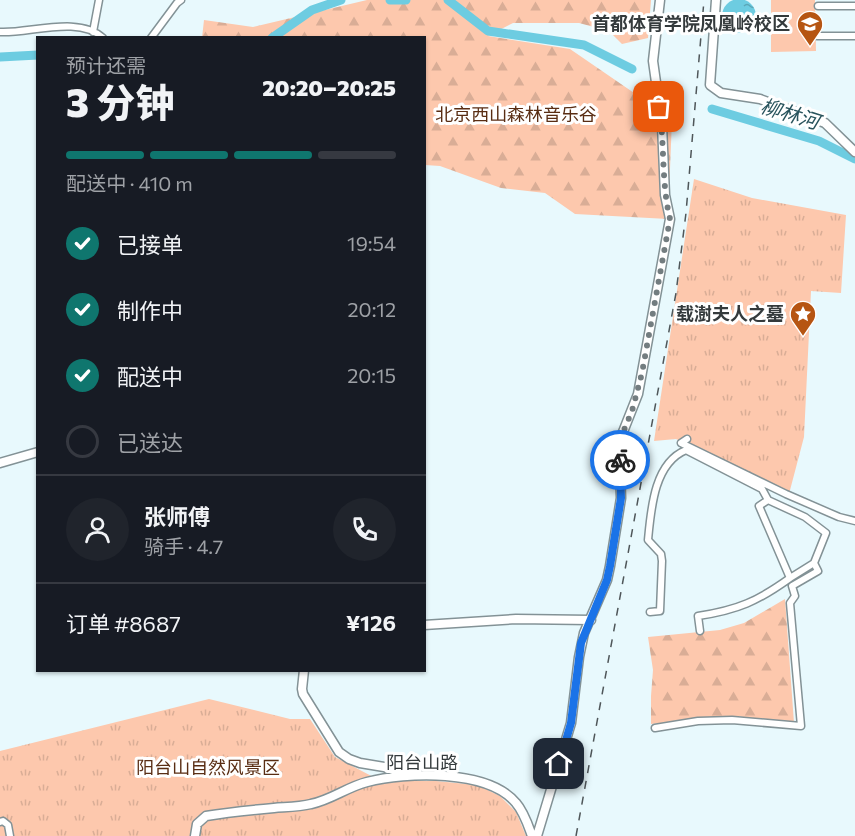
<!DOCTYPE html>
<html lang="zh">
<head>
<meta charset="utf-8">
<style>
  :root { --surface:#171b24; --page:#20242c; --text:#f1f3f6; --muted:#9ea1a6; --line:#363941; --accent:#0f766e }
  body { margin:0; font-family:Commissioner,"Noto Sans SC",sans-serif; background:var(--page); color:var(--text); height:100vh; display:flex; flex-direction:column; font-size:22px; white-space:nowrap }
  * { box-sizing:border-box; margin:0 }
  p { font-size:20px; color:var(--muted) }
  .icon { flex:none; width:33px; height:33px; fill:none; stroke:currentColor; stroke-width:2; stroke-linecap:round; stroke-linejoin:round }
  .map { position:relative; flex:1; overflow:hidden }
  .panel { position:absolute; left:36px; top:36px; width:390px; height:636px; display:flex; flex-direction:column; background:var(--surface); border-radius:0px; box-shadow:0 2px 4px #0004 }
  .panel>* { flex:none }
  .pin { position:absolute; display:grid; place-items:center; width:51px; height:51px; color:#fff; margin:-26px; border-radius:12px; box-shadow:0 3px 9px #0006 }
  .courier { position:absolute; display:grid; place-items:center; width:60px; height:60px; margin:-30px; border:4px solid #1a73e8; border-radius:50%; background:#fff; color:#222; box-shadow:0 2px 8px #0007 }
  .summary em { font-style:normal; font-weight:800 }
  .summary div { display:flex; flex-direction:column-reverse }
  .summary { display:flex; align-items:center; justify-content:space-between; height:102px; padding:0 30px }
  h1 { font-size:39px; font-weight:800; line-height:45px }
  .bar { display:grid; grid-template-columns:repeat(4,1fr); gap:9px 6px; align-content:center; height:72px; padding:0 30px }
  .bar i { height:8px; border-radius:4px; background:var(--line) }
  .bar .current { background:var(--accent) }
  .bar p { grid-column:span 4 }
  .line { display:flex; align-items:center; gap:15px; padding:0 30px; border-top:2px solid var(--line) }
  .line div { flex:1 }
  .round { display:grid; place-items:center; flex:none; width:63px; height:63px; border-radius:32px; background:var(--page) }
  ol { padding:0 30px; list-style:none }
  li { display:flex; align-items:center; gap:18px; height:66px }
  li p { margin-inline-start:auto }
  li .icon { padding:6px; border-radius:50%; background:var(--accent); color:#fff; stroke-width:4 }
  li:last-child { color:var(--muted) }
  li i { width:33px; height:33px; border:3px solid var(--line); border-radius:50% }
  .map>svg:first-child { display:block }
  .grass { fill:url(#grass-tufts) }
  .forest { fill:url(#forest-firs) }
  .pitch { fill:#fdc8ad }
  .water { fill:url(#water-ripples) }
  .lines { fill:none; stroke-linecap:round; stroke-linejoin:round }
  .river { stroke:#6dcce1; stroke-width:9 }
  .street-casing { stroke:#839296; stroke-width:9 }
  .secondary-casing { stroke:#839296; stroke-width:11 }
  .street { stroke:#fff; stroke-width:6 }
  .secondary { stroke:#fff; stroke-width:8 }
  .rail { stroke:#4f5659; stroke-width:1.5; stroke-dasharray:8 8; stroke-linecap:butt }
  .done { stroke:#737d80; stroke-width:6; stroke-dasharray:0 10.8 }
  .route { stroke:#1a73e8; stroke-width:8 }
  .labels { text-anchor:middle; stroke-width:6; stroke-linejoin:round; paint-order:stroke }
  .poi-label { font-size:18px; font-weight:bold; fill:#343a3c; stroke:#fff; text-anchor:end }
  .park-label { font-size:18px; fill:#592d13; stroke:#fff }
  .street-label { font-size:18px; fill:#343a3c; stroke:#fff }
  .water-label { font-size:20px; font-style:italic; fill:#28535c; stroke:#fff }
</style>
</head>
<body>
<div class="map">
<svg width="855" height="836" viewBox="0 0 855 836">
  <defs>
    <pattern id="grass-tufts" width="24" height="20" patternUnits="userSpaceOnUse" patternTransform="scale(1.5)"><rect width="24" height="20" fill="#fdc8ad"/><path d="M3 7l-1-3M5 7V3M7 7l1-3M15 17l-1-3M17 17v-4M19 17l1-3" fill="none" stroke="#d9ad96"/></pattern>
    <pattern id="forest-firs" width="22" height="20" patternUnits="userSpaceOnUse" patternTransform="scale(1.5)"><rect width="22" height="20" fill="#fdc8ad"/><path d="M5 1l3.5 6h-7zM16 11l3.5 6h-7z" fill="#d9ad96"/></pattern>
    <pattern id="water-ripples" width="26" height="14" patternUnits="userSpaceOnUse" patternTransform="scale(1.5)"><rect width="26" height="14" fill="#6dcce1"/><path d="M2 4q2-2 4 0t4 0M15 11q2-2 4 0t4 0" fill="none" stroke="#5aa7b8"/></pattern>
  </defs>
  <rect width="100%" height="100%" fill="#e8f9fd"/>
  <path class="grass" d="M 694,179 L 752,198 L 846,215 L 841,293 L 811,291 L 804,437 L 789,494 L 676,439 L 654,441 Z
    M 209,699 L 290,719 L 310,719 L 335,757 L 381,781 L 436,781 L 477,785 L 500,796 L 516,812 L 526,836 L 0,836 L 0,751 Z"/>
  <path class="forest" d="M 367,0 L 651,0 L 648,38 L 622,44 L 609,31 L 579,23 L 513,23 L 488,36 L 570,49 L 672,119 L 668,219 L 575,214 L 545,193 L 501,188 L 440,166 L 425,165 L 424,38 L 202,38 L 204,20 L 253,27 Z
    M 785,599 L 794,723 L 735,716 L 651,724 L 651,696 L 653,670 L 648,637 L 720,630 L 744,623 Z"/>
  <path class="pitch" d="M 771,0 L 815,0 L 816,51 L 771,52 Z"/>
  <path class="water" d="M722 16a17 17 0 1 1 34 0a17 17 0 1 1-34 0Z"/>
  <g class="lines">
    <path class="river" d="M 390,0 L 406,0
      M 448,0 L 488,31 L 584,45 L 632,69
      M 272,38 L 312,10 L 341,0
      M 0,57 L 38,55
      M 712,109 L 819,141 L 855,159"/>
    <g class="street-casing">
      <path id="street" d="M 818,6 L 855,6
        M 0,32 C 28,34 79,15 103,38
        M 93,32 L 99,0
        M 817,36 L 855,36
        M 151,38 L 177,3 L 181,0
        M 687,439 L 681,443 L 786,494 L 839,517 L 855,521
        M 650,612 L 660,611 L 662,561 L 661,554 L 648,540 C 651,509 654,463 686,450 L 762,489 L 768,500
        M 700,631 L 698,616 C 738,610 758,601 790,578
        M 655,728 L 698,721 L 732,720 L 801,726 L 790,603 L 795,596 L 792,586 L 818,571 L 814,563 L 826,533 L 805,517 L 768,500 L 759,506 L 790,578 L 814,563
        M 0,822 L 3,821 L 8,825 L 10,836"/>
    </g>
    <g class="secondary-casing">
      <path id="secondary" d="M 716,0 L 710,85 L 721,93 L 760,99 L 825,123 L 855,152
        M 0,463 L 38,452
        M 424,625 L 516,619 L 591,620
        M 304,670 L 302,689 L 303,694 L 339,752 L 349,759 L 360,763 L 384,767 L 407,775
        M 195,836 L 197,824 L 206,816 C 229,812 251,810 274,808 C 286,807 299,807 311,804 C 331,800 347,787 367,782 C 406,772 488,769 516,803 C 524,812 528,825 532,836
        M 537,836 L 571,723 L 579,657 L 584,633 L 607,580 L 610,566 L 621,498 L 619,442 L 638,394 L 670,219 L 665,195 L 662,125 L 653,61 L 660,0"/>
    </g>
    <use href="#street" class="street"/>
    <use href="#secondary" class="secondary"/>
    <path class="rail" d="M 576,836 L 676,293 L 686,213 L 704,0"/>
  </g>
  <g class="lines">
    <path class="done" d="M 620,460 L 619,442 L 632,411 L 642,373 L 670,219 C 661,182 665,144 659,107"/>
    <path class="route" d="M 559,764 L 571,723 L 581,643 L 607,580 L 610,566 L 621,498 L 620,460"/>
  </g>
  <defs>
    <g id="university-pin" transform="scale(1.35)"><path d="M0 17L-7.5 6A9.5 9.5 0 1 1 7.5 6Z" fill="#b65512" stroke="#fff"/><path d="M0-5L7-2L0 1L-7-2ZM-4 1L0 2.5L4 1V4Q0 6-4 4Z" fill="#fff"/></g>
    <g id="sight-pin" transform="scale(1.35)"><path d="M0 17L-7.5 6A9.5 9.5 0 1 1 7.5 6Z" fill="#b65512" stroke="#fff"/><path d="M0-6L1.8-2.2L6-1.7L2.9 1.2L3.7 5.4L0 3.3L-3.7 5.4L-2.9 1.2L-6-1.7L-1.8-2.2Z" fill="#fff"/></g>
  </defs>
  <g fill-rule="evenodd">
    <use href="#university-pin" x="810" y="24"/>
    <use href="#sight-pin" x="803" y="314"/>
  </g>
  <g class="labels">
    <g class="poi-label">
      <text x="790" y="30">首都体育学院凤凰岭校区</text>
      <text x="784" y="320">载澍夫人之墓</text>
    </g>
    <g class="park-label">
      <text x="516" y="121">北京西山森林音乐谷</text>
      <text x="208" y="774">阳台山自然风景区</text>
    </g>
    <g class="street-label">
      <text x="422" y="769">阳台山路</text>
    </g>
    <g class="water-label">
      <text transform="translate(790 114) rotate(17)" y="7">柳林河</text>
    </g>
  </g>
</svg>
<div class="pin" style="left:659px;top:107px;background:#ea580c"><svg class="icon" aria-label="bag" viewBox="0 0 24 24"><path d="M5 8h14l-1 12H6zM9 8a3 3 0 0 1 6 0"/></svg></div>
<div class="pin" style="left:559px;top:764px;background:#1f2937"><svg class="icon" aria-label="home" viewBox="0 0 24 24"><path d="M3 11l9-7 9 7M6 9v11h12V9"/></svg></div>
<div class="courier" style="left:620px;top:460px"><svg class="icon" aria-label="bike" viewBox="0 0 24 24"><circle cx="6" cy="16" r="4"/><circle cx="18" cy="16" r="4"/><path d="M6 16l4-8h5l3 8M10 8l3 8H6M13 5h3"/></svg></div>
<section class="panel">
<div class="summary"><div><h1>3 分钟</h1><p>预计还需</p></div><em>20:20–20:25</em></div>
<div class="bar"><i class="current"></i><i class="current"></i><i class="current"></i><i></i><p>配送中 · 410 m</p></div>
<ol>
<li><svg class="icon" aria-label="check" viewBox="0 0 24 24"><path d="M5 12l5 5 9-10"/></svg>已接单<p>19:54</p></li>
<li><svg class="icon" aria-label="check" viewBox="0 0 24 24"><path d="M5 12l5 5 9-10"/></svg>制作中<p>20:12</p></li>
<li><svg class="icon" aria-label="check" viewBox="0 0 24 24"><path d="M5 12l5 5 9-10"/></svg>配送中<p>20:15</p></li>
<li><i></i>已送达</li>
</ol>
<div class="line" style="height:108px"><a class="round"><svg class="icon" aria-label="person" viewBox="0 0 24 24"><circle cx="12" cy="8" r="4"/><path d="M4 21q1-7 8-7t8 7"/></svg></a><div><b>张师傅</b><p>骑手 · 4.7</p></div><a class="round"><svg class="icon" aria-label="phone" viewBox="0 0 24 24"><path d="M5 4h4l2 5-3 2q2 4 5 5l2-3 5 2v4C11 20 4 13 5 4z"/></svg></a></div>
<div class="line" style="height:78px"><div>订单 #8687</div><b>¥126</b></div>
</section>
</div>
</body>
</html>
